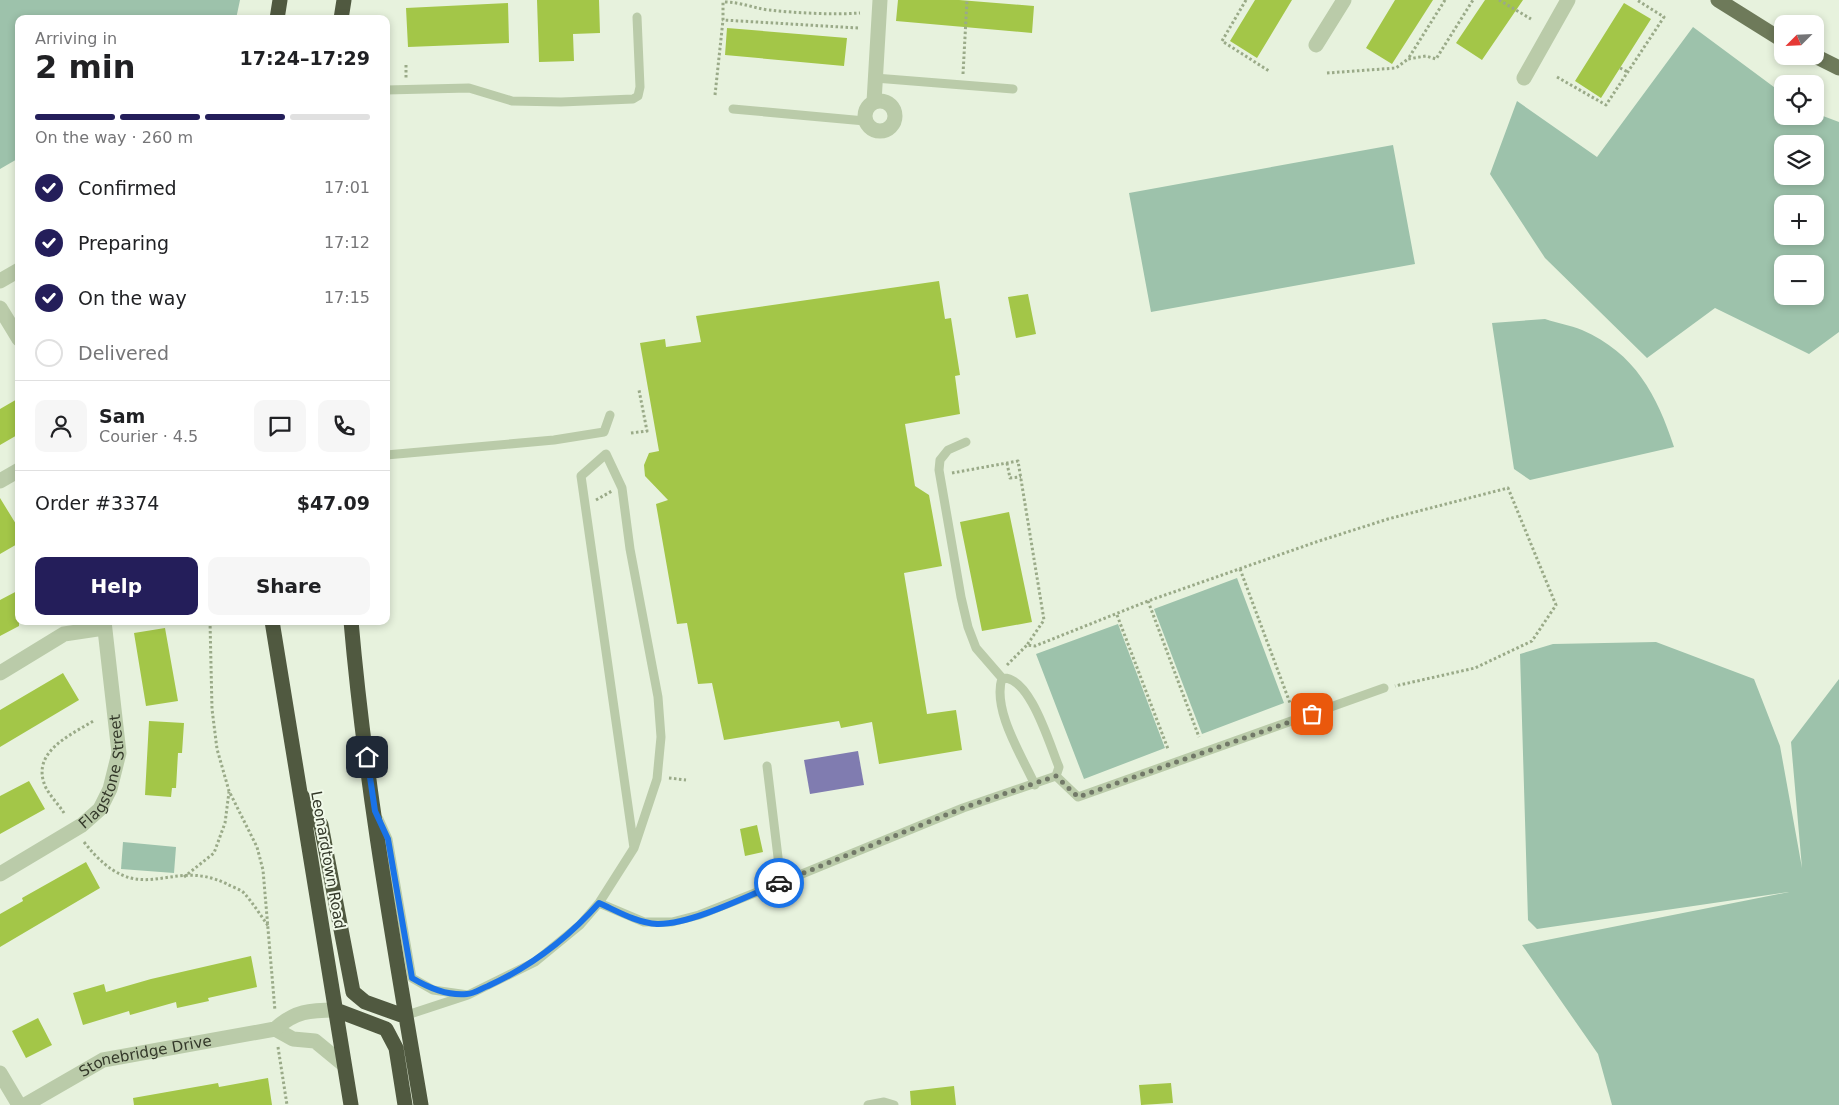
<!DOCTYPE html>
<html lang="en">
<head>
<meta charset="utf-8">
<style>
  :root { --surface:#fff; --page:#f6f6f6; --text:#202124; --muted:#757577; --line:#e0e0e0; --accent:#241e5a }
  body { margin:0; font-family:"DejaVu Sans",sans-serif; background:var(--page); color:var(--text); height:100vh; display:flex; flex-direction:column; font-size:19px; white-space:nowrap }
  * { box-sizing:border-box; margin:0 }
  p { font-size:16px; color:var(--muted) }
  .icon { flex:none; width:28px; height:28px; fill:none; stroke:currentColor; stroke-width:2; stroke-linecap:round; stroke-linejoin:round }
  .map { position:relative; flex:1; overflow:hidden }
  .side { position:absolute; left:15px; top:15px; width:375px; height:610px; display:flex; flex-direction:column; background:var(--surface); border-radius:10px; box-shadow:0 2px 8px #0003 }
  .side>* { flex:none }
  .needle { width:32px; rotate:246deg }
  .buttons { position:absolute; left:1774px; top:15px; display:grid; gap:10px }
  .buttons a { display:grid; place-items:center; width:50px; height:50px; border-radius:10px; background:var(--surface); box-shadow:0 2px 8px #0003; font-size:25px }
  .pin { position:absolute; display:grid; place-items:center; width:42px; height:42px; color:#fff; margin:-21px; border-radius:10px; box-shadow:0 2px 8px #0006 }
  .courier { position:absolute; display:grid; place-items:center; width:50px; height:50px; margin:-25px; border:4px solid #1a73e8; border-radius:50%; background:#fff; color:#222; box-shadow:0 1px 6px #0007 }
  .summary em { font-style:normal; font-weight:600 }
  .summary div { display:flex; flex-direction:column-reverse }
  .summary { display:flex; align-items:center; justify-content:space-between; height:85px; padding:0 20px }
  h1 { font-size:32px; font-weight:600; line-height:38px }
  .bar { display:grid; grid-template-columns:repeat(4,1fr); gap:8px 5px; align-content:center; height:60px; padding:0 20px }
  .bar i { height:6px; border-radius:4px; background:var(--line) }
  .bar .selected { background:var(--accent) }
  .bar p { grid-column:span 4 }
  .line { display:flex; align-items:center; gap:12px; padding:0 20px; border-top:1px solid var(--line) }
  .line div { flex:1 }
  .round { display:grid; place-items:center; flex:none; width:52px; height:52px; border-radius:10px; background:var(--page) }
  ol { padding:0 20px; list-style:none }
  li { display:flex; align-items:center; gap:15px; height:55px }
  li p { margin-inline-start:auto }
  li .icon { padding:5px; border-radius:50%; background:var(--accent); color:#fff; stroke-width:4 }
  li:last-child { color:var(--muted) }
  li i { width:28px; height:28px; border:2px solid var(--line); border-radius:50% }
  .button { display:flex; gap:10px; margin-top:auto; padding:10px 20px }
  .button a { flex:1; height:58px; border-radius:10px; background:var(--accent); color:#fff; font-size:20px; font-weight:600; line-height:58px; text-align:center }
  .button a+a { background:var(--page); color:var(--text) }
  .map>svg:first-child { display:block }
  .green { fill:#9dc2ab; fill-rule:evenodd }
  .water { fill:#807cb0 }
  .building { fill:#a3c648 }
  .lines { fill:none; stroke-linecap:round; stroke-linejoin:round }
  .path { stroke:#9aaa88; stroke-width:3; stroke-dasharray:2.5 2.5; stroke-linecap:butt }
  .lane { stroke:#bacba9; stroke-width:9 }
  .street { stroke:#bacba9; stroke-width:15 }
  .primary { stroke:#6e7a5a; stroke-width:15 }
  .highway { stroke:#505940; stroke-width:15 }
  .done { stroke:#727968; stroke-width:5; stroke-dasharray:0 9 }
  .route { stroke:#1a73e8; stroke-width:6 }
  .labels { text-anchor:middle; stroke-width:4; stroke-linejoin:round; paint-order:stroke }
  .street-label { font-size:15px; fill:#333829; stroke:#f1faea }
</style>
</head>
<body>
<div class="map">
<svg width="1839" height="1105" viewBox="0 0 1839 1105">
  <rect width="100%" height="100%" fill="#e7f2dd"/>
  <path class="green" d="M 0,0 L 240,0 L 236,19 L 19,19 L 19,158 L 0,169 Z
    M 1693,27 L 1782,93 L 1782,116 L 1815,116 L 1815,113 L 1839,122 L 1839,332 L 1809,354 L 1715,308 L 1647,358 L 1545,258 L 1490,174 L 1517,101 L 1597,157 ZM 1782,144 L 1815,144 L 1815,176 L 1782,176 ZM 1782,204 L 1815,204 L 1815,236 L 1782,236 ZM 1782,264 L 1815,264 L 1815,296 L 1782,296 Z
    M 1393,145 L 1415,264 L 1151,312 L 1129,193 Z
    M 1545,319 C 1557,323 1570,325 1582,330 C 1635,353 1657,395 1674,447 L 1530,480 L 1514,469 L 1492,323 Z
    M 1237,578 L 1284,703 L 1202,734 L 1154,609 Z
    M 1118,624 L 1165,748 L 1084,779 L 1036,654 Z
    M 1656,642 L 1754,679 L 1780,746 L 1802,868 L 1791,742 L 1839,679 L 1839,1105 L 1612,1105 L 1598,1054 L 1522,945 L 1789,892 L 1537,929 L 1528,920 L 1520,654 L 1553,644 Z
    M 123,842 L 176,847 L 174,873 L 121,869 Z"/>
  <path class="water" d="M 858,751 L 864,785 L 810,794 L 804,760 Z"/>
  <path class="building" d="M 537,0 L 599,0 L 600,33 L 573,34 L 574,61 L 539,62 Z
    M 898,0 L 959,0 L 1034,6 L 1032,33 L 896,21 Z
    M 1255,0 L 1292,0 L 1257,58 L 1230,41 Z
    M 1395,0 L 1433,0 L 1392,64 L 1366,48 Z
    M 1485,0 L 1523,0 L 1482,60 L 1456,43 Z
    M 508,3 L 509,43 L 408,47 L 406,8 Z
    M 1624,3 L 1651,19 L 1601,98 L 1575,81 Z
    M 727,28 L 847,38 L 844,66 L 725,55 Z
    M 939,281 L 945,319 L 951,318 L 960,375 L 955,376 L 960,414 L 905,424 L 915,486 L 929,495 L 942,566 L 904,573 L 927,714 L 956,710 L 962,750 L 879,764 L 872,722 L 841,728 L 839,721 L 724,740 L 712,683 L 698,684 L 687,623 L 677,624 L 656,504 L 668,500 L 645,476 L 644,465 L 649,453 L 659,451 L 640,343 L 665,339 L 666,347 L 701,342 L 696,316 Z
    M 1028,294 L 1036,334 L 1016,338 L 1008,297 Z
    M 19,398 L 19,434 L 0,445 L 0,409 Z
    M 0,498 L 19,529 L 19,543 L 0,554 Z
    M 1009,512 L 1032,622 L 982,631 L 960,522 Z
    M 19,590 L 19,626 L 0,636 L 0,600 Z
    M 165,628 L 178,701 L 146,706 L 134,633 Z
    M 63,673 L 79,700 L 0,747 L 0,710 Z
    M 149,721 L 184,723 L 182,753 L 178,753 L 176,788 L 172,788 L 171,797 L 145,795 Z
    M 29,781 L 45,809 L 0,834 L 0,796 Z
    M 757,825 L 763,852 L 745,856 L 740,829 Z
    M 86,862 L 100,888 L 0,947 L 0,914 L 23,901 L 22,898 Z
    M 251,956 L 257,987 L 208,998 L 209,1001 L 177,1008 L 176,1002 L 130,1015 L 129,1011 L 83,1025 L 73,993 L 104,984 L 106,992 L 151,979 Z
    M 38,1018 L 52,1045 L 26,1058 L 12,1031 Z
    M 268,1078 L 272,1105 L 134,1105 L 133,1098 L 218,1083 L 219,1087 Z
    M 1171,1083 L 1173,1103 L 1141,1105 L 1139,1085 Z
    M 954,1086 L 956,1105 L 911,1105 L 910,1091 Z"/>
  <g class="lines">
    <path class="path" d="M 1246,0 L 1222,41 L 1269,71
      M 1445,0 L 1408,59 L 1426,56 L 1436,59 L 1473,0
      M 1499,0 L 1531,19
      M 858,28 L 723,20 L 723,2 C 742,2 752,8 769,10 C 797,13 832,15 860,13
      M 406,65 L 406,79
      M 1620,68 L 1628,72
      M 1327,73 L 1396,68 L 1408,59
      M 963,74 L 967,0
      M 1557,77 L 1606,105 L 1664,17 L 1637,0
      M 715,95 L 723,20
      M 631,433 L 647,431 L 639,390
      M 1007,463 L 1010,478 L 1021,477
      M 952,473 L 1018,461 L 1044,620 L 1027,645
      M 596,500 L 612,491
      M 1240,569 L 1290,703
      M 1148,601 L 1199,737
      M 1117,615 L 1168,749
      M 210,621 L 212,709 L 217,749 L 229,791 L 257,847 L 263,870 L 275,1011
      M 1007,665 L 1027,645 L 1035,646 L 1148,601 L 1316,542 L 1388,519 L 1508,488 L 1556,605 L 1532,641 L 1475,668 L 1395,686
      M 669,778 L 686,780
      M 64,813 C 59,805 51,797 46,788 C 29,752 71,735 95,720
      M 84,842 C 140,914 168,855 227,884 C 232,887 240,889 244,893 C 253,903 261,916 269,927
      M 184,877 L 214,853 L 225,823 L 229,792
      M 278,1047 L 287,1105"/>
    <path class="lane" d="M 875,78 L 1013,89
      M 386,90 L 469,88 L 512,101 L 561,102 L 633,99 L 638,96 L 640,87 L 637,17
      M 733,109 L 865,121
      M 966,442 L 948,450 L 940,460 L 939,470 L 961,597 L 968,627 L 976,648 L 1002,678 C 992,710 1022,756 1035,785
      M 386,455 L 554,440 L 604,432 L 610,415
      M 767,766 L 781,882
      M 1056,776 L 1078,797 L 1384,688
      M 379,819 L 388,839 L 412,978 L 433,990 L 468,995 L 404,1016
      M 599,903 L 644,922 L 672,922 L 699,915 L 775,885 L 963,808 L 1056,776 L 1059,767 C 1050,746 1030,675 1002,678
      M 468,995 L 535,962 L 580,925 L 599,903 L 634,848 L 657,779 L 661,737 L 658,697 L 630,549 L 622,488 L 606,454 L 581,476 L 634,848
      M 868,1105 L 884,1102 L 894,1105"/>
    <g class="street">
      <path d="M 1316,45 L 1344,0"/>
      <path d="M 1524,78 L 1568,0"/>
      <circle cx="880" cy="116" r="15"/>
      <path d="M 874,102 L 880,0"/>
      <path d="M 0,281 L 19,270"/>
      <path d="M 0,308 L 19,339"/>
      <path d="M 0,481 L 19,470"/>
      <path d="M 0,673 L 64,634 L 104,628"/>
      <path id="s1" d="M 0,874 L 82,825 L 100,809 L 110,789 L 119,753 L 104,621"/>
      <path d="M 275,1029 L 293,1039 L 315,1041 L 343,1064"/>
      <path d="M 0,1073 L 19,1105"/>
      <path id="s2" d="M 25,1105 L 103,1060 L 275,1029 C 295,1011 310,1010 336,1010"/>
    </g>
    <path class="primary" d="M 1718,0 L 1782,40
      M 1815,56 L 1839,68"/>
    <path class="highway" d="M 277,19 L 280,0
      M 341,19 L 344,0
      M 272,621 L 351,1105
      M 351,621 C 365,783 394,945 421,1105
      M 301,795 L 321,825 L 353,992 L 365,1002 L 404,1016
      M 336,1010 L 386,1029 L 396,1048 L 405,1105"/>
  </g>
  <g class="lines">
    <path class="done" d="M 779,883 L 963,808 L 1056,776 L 1078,797 L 1312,714"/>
    <path class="route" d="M 367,757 L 375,811 L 388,839 L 412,978 C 429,988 447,996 467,994 C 474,994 482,988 488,986 C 532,966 567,939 599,903 C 617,911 637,923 657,924 C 690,925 748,896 779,883"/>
  </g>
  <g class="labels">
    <g class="street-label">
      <text dy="5" stroke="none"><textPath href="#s1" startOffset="156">Flagstone Street</textPath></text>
      <text transform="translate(328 860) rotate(80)" y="5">Leonardtown Road</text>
      <text dy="5" stroke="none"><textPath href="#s2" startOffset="132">Stonebridge Drive</textPath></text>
    </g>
  </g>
</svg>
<div class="buttons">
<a><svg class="needle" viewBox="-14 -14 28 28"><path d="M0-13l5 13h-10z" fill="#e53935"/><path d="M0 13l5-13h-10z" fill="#757577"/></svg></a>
<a><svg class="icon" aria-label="locate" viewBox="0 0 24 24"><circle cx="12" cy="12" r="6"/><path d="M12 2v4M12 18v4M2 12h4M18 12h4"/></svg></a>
<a><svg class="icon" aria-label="layers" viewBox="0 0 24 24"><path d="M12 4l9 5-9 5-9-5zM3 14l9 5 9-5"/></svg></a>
<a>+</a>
<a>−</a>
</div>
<div class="pin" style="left:1312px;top:714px;background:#ea580c"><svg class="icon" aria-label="bag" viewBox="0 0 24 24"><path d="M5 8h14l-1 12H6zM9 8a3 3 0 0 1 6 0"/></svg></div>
<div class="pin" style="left:367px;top:757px;background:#1f2937"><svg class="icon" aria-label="home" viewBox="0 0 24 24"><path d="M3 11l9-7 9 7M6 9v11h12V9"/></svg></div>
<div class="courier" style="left:779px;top:883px"><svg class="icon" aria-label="car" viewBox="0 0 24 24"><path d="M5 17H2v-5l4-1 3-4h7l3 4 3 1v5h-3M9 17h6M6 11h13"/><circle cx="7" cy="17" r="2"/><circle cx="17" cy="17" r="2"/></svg></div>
<section class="side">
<div class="summary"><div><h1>2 min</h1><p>Arriving in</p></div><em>17:24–17:29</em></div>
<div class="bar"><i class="selected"></i><i class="selected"></i><i class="selected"></i><i></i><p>On the way · 260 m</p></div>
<ol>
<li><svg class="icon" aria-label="check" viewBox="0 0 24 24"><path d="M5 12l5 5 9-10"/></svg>Confirmed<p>17:01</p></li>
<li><svg class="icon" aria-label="check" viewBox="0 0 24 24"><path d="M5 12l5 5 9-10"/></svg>Preparing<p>17:12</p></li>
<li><svg class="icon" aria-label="check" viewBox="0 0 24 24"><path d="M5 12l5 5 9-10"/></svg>On the way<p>17:15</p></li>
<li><i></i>Delivered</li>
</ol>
<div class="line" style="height:90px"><a class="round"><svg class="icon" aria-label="person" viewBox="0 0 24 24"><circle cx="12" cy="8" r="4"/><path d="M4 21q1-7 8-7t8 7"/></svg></a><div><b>Sam</b><p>Courier · 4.5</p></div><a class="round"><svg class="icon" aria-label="chat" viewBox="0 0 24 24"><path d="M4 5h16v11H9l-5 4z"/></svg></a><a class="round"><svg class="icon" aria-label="phone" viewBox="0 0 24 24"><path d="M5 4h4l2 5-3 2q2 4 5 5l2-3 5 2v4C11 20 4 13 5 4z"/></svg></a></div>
<div class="line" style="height:65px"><div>Order #3374</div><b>$47.09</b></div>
<div class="button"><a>Help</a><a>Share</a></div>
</section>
</div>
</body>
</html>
